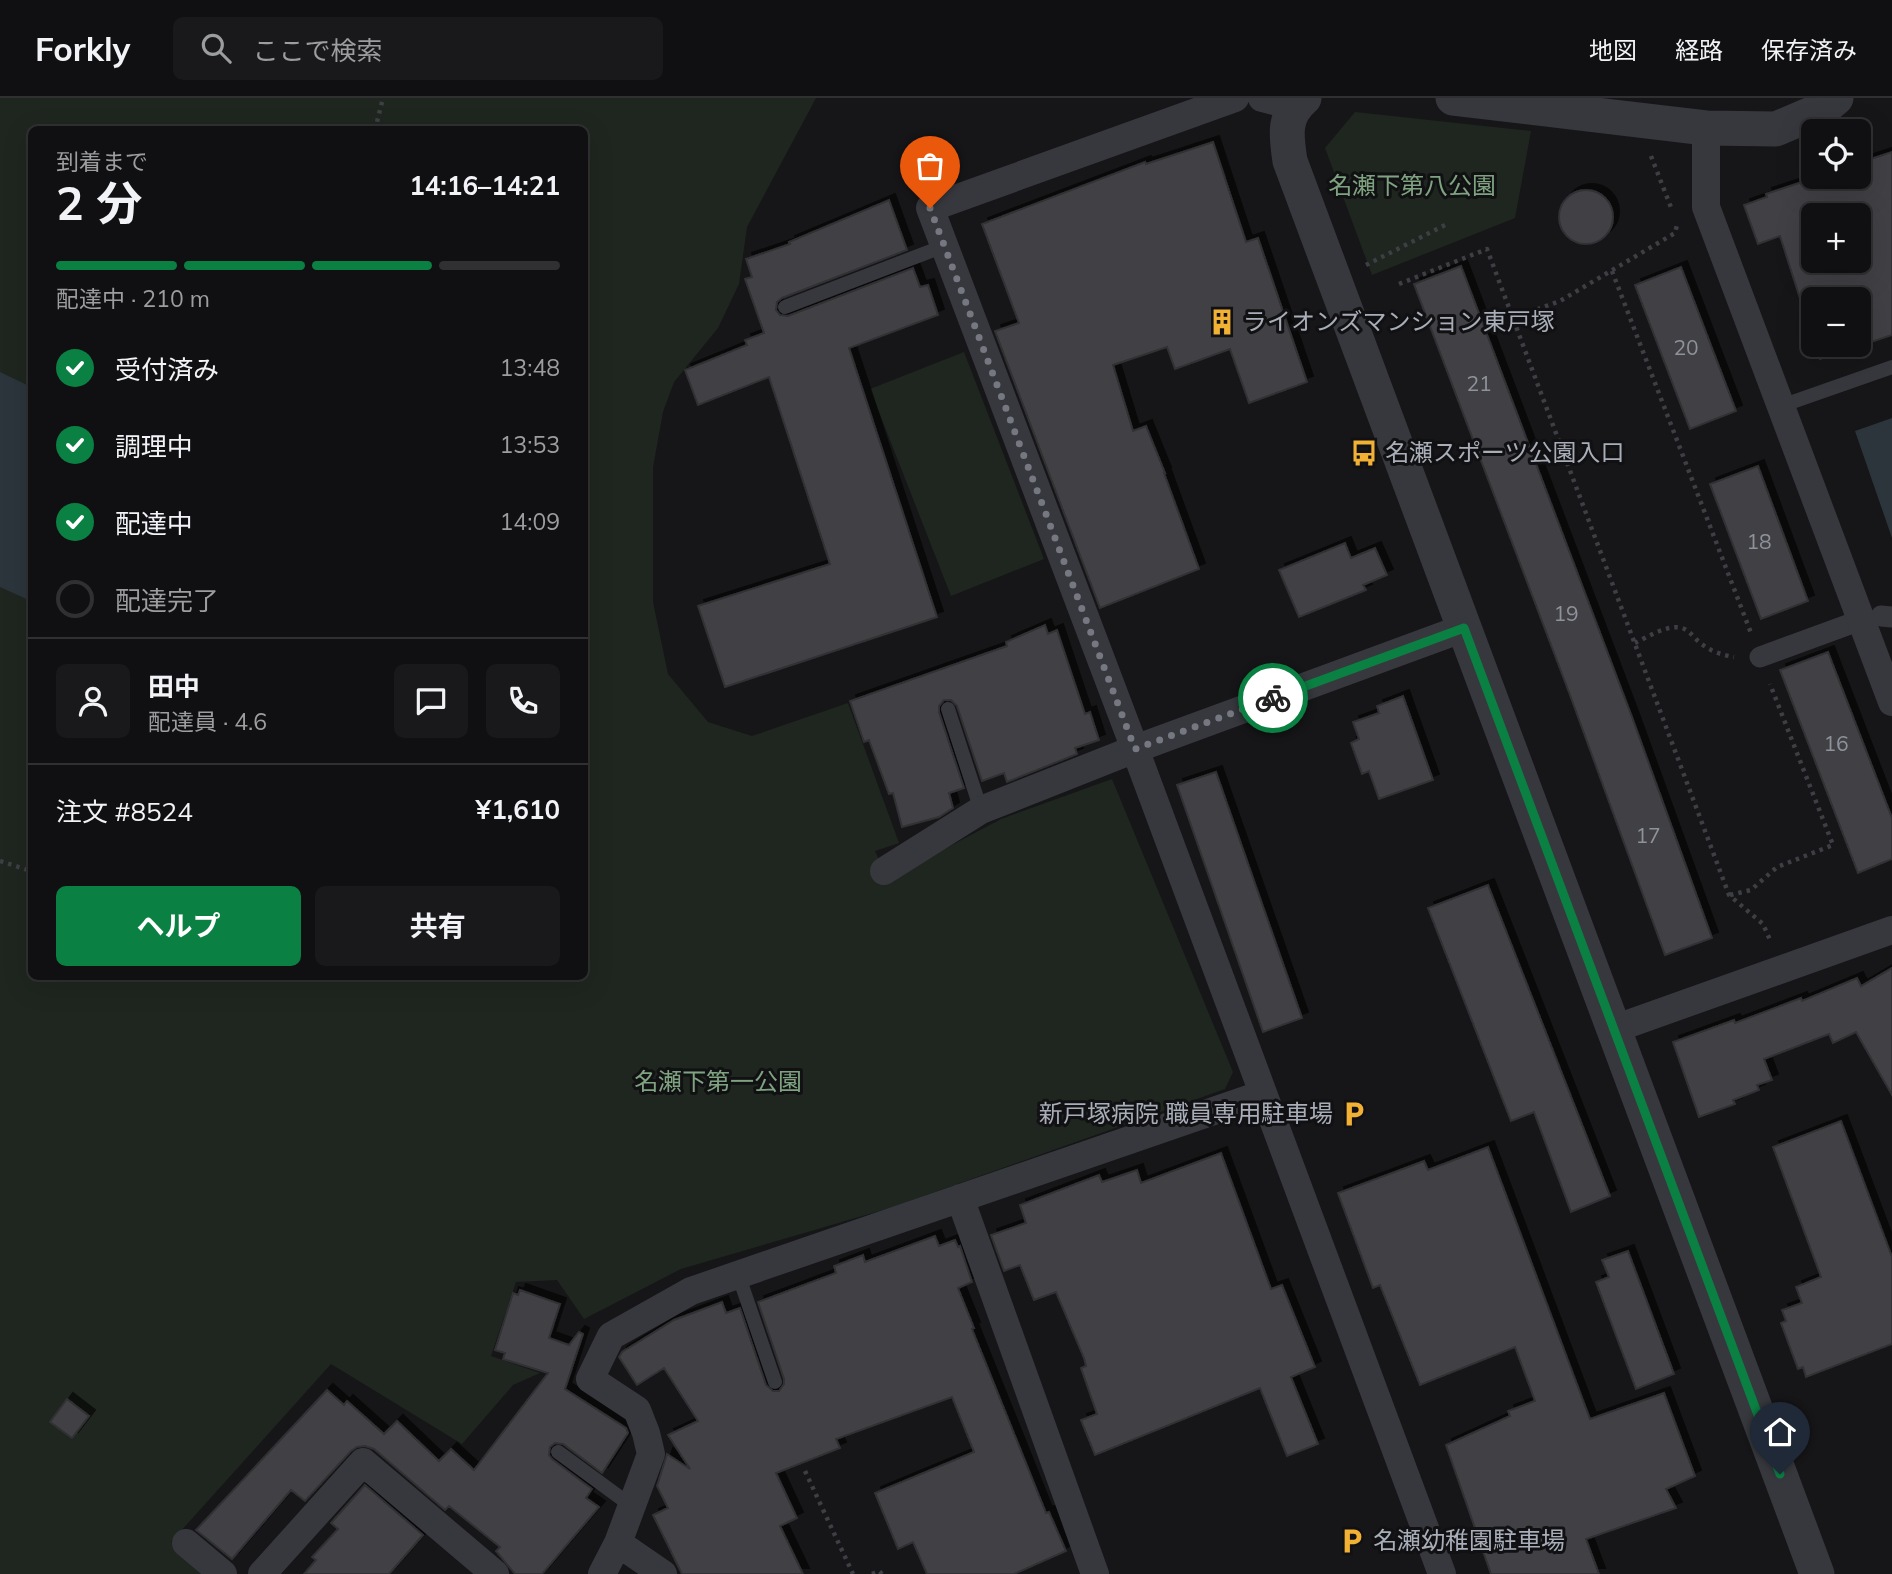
<!DOCTYPE html>
<html lang="ja">
<head>
<meta charset="utf-8">
<style>
  :root { --surface:#101012; --page:#19191b; --text:#f1f3f6; --muted:#9c9d9f; --line:#303032; --accent:#0b8043 }
  body { margin:0; font-family:Mulish,"Noto Sans JP",sans-serif; background:var(--page); color:var(--text); height:100vh; display:flex; flex-direction:column; font-size:26px; white-space:nowrap }
  * { box-sizing:border-box; margin:0 }
  p { font-size:23px; color:var(--muted) }
  .icon { flex:none; width:38px; height:38px; fill:none; stroke:currentColor; stroke-width:2; stroke-linecap:round; stroke-linejoin:round }
  .map { position:relative; flex:1; overflow:hidden }
  .sheet { position:absolute; left:28px; top:28px; width:560px; height:854px; display:flex; flex-direction:column; background:var(--surface); border-radius:10px; box-shadow:0 7px 28px #0002,0 0 0 2px var(--line) }
  .sheet>* { flex:none }
  .controls { position:absolute; left:1801px; top:21px; display:grid; gap:14px }
  .controls a { display:grid; place-items:center; width:70px; height:70px; border-radius:10px; background:var(--surface); box-shadow:0 7px 28px #0002,0 0 0 2px var(--line); font-size:35px }
  .pin { position:absolute; display:grid; place-items:center; width:60px; height:60px; color:#fff; margin:-72px -30px; border-radius:50% 50% 50% 0; rotate:-45deg; box-shadow:0 0 7px #0007 }
  .pin .icon { rotate:45deg }
  .courier { position:absolute; display:grid; place-items:center; width:70px; height:70px; margin:-35px; border:5px solid #0b8043; border-radius:50%; background:#fff; color:#222; box-shadow:0 2px 9px #0007 }
  .summary em { font-style:normal; font-weight:700 }
  .summary div { display:flex; flex-direction:column-reverse }
  .summary { display:flex; align-items:center; justify-content:space-between; height:119px; padding:0 28px }
  h1 { font-size:46px; font-weight:700; line-height:52px }
  .bar { display:grid; grid-template-columns:repeat(4,1fr); gap:10px 7px; align-content:center; height:84px; padding:0 28px }
  .bar i { height:9px; border-radius:5px; background:var(--line) }
  .bar .active { background:var(--accent) }
  .bar p { grid-column:span 4 }
  .line { display:flex; align-items:center; gap:18px; padding:0 28px; border-top:2px solid var(--line) }
  .line div { flex:1 }
  .round { display:grid; place-items:center; flex:none; width:74px; height:74px; border-radius:10px; background:var(--page) }
  ol { padding:0 28px; list-style:none }
  li { display:flex; align-items:center; gap:21px; height:77px }
  li p { margin-inline-start:auto }
  li .icon { padding:7px; border-radius:50%; background:var(--accent); color:#fff; stroke-width:4 }
  li:last-child { color:var(--muted) }
  li i { width:38px; height:38px; border:4px solid var(--line); border-radius:50% }
  .action { display:flex; gap:14px; margin-top:auto; padding:14px 28px }
  .action a { flex:1; height:80px; border-radius:10px; background:var(--accent); color:#fff; font-size:28px; font-weight:700; line-height:80px; text-align:center }
  .action a+a { background:var(--page); color:var(--text) }
  header { display:flex; align-items:center; gap:42px; box-sizing:border-box; height:98px; padding:0 35px; background:var(--surface); border-bottom:2px solid var(--line) }
  header strong { font-size:33px }
  nav { display:flex; gap:38px; margin-inline-start:auto; font-size:24px }
  .search { width:490px; height:63px; background:var(--page); display:flex; align-items:center; gap:18px; box-sizing:border-box; padding:0 24px; border-radius:10px; color:var(--muted); font-size:26px }
  .map>svg:first-child { display:block }
  .green { fill:#1e261f; fill-rule:evenodd }
  .water { fill:#2c353c }
  .building { fill:#404145; stroke:#303034; stroke-width:2; fill-rule:evenodd; filter:url(#shadow) }
  .lines { fill:none; stroke-linecap:round; stroke-linejoin:round }
  .path { stroke:#3d3f44; stroke-width:4.5; stroke-dasharray:3.5 5; stroke-linecap:butt }
  .service { stroke:#37383d; stroke-width:14 }
  .pedestrian { stroke:#37383d; stroke-width:21 }
  .minor { stroke:#37383d; stroke-width:28 }
  .tertiary { stroke:#37383d; stroke-width:35 }
  .done { stroke:#757880; stroke-width:7; stroke-dasharray:0 12.6 }
  .route { stroke:#0b8043; stroke-width:9 }
  .labels { text-anchor:middle; stroke-width:6; stroke-linejoin:round; paint-order:stroke }
  .number-label { font-size:21px; fill:#8e929b }
  .park-label { font-size:24px; fill:#7fa381; stroke:#111113 }
  .poi-label { font-size:24px; fill:#a8adb8; stroke:#111113; text-anchor:start }
</style>
</head>
<body>
<header>
<strong>Forkly</strong>
<div class="search"><svg class="icon" aria-label="search" viewBox="0 0 24 24"><circle cx="10" cy="10" r="6"/><path d="M15 15l6 6"/></svg>ここで検索</div>
<nav><a>地図</a><a>経路</a><a>保存済み</a></nav>
</header>
<div class="map">
<svg width="1892" height="1476" viewBox="0 0 1892 1476">
  <defs>
    <filter id="shadow"><feDropShadow dx="6" dy="-6" stdDeviation="0" flood-color="#0009"/></filter>
  </defs>
  <rect width="100%" height="100%" fill="#161618"/>
  <path class="green" d="M 0,0 L 816,0 L 747,129 L 739,186 L 718,230 L 674,284 L 663,314 L 653,369 L 653,504 L 668,576 L 708,624 L 752,638 L 848,605 L 899,745 L 875,753 L 888,781 L 1001,721 L 1112,681 L 1233,974 L 1225,991 L 890,1110 L 681,1171 L 584,1221 L 557,1182 L 516,1184 L 491,1258 L 540,1275 L 513,1287 L 462,1346 L 331,1266 L 171,1444 L 208,1476 L 0,1476 ZM 32,32 L 584,32 L 584,878 L 32,878 Z
    M 1355,14 L 1531,33 L 1515,120 L 1372,177 L 1325,50 Z
    M 964,254 L 1044,461 L 951,498 L 870,291 Z"/>
  <path class="water" d="M 0,274 L 31,289 L 31,503 L 0,489 Z
    M 1892,320 L 1892,440 L 1855,333 Z"/>
  <path class="building" d="M 1213,44 L 1246,144 L 1258,140 L 1307,284 L 1249,305 L 1230,251 L 1175,271 L 1167,249 L 1113,267 L 1133,333 L 1146,328 L 1165,375 L 1164,375 L 1199,471 L 1100,510 L 995,233 L 1019,225 L 982,126 L 1145,64 L 1146,66 Z
    M 1892,54 L 1892,237 L 1820,261 L 1815,247 L 1858,247 L 1858,201 L 1813,201 L 1813,241 L 1780,138 L 1758,146 L 1744,107 L 1767,99 L 1766,96 L 1817,79 L 1858,79 L 1858,65 ZM 1813,117 L 1858,117 L 1858,163 L 1813,163 Z
    M1559 119a27 27 0 1 1 54 0a27 27 0 1 1-54 0Z
    M 889,102 L 907,152 L 782,200 L 777,204 L 776,212 L 780,217 L 788,218 L 913,170 L 920,189 L 928,187 L 938,217 L 849,250 L 937,519 L 725,589 L 698,508 L 830,466 L 769,279 L 698,307 L 685,272 L 747,247 L 745,242 L 764,235 L 745,181 L 752,179 L 746,161 L 790,146 L 789,144 Z
    M 1461,168 L 1632,619 L 1712,840 L 1665,857 L 1570,597 L 1414,186 Z
    M 1681,169 L 1736,313 L 1690,331 L 1635,187 Z
    M 1758,368 L 1808,503 L 1761,521 L 1710,386 Z
    M 1345,445 L 1351,460 L 1375,450 L 1387,477 L 1363,487 L 1366,492 L 1299,519 L 1279,472 Z
    M 1045,527 L 1048,536 L 1057,532 L 1085,616 L 1090,614 L 1099,642 L 1075,650 L 1077,656 L 1007,684 L 1004,675 L 982,683 L 957,608 L 951,602 L 944,602 L 939,608 L 939,614 L 964,690 L 949,695 L 953,710 L 939,719 L 902,729 L 893,695 L 889,696 L 869,642 L 864,644 L 850,603 L 1007,548 L 1006,544 Z
    M 1828,554 L 1892,720 L 1892,761 L 1858,775 L 1780,572 Z
    M 1403,598 L 1433,682 L 1379,701 L 1369,673 L 1362,676 L 1351,645 L 1359,641 L 1353,624 L 1379,615 L 1377,608 Z
    M 1216,674 L 1302,920 L 1263,934 L 1177,687 Z
    M 1488,787 L 1610,1098 L 1571,1114 L 1534,1014 L 1511,1023 L 1428,810 Z
    M 1892,870 L 1892,997 L 1856,934 L 1833,945 L 1829,936 L 1764,961 L 1772,982 L 1757,987 L 1759,992 L 1733,1002 L 1735,1006 L 1699,1019 L 1673,944 L 1734,922 L 1735,925 L 1801,900 L 1802,903 L 1857,880 L 1861,888 Z
    M 1841,1023 L 1892,1159 L 1892,1246 L 1806,1279 L 1803,1269 L 1798,1271 L 1781,1225 L 1786,1223 L 1782,1212 L 1802,1205 L 1796,1189 L 1821,1179 L 1773,1049 Z
    M 1488,1049 L 1590,1321 L 1664,1295 L 1695,1378 L 1666,1391 L 1676,1410 L 1586,1441 L 1599,1476 L 1491,1476 L 1446,1347 L 1510,1318 L 1508,1313 L 1535,1303 L 1515,1249 L 1420,1287 L 1380,1187 L 1373,1190 L 1338,1095 L 1424,1063 L 1428,1072 Z
    M 1221,1055 L 1271,1191 L 1282,1187 L 1315,1269 L 1291,1279 L 1318,1346 L 1287,1358 L 1260,1290 L 1095,1357 L 1081,1322 L 1097,1316 L 1081,1270 L 1086,1268 L 1084,1260 L 1056,1194 L 1034,1202 L 1020,1167 L 1004,1173 L 991,1137 L 1026,1125 L 1020,1107 L 1099,1077 L 1102,1084 L 1137,1072 L 1141,1085 Z
    M 935,1138 L 939,1148 L 955,1142 L 958,1149 L 960,1148 L 972,1184 L 958,1190 L 974,1230 L 972,1231 L 1046,1415 L 1049,1414 L 1066,1453 L 1014,1476 L 927,1476 L 913,1444 L 898,1451 L 875,1395 L 974,1354 L 952,1299 L 836,1341 L 840,1350 L 776,1375 L 797,1420 L 780,1428 L 803,1476 L 682,1476 L 653,1417 L 668,1410 L 657,1388 L 667,1356 L 690,1371 L 668,1337 L 698,1323 L 664,1270 L 637,1287 L 619,1259 L 622,1254 L 674,1222 L 722,1204 L 726,1215 L 740,1210 L 766,1287 L 773,1293 L 779,1293 L 784,1286 L 784,1281 L 758,1204 L 836,1175 L 834,1168 L 863,1157 L 865,1164 Z
    M 1628,1153 L 1674,1276 L 1636,1291 L 1596,1184 L 1609,1179 L 1602,1162 Z
    M 520,1192 L 560,1206 L 549,1240 L 569,1247 L 579,1234 L 583,1236 L 565,1291 L 626,1330 L 628,1335 L 602,1375 L 563,1346 L 555,1345 L 550,1349 L 549,1357 L 552,1361 L 592,1391 L 586,1400 L 599,1409 L 542,1476 L 515,1476 L 496,1453 L 500,1449 L 449,1408 L 445,1412 L 374,1351 L 365,1348 L 357,1349 L 351,1353 L 305,1403 L 291,1392 L 232,1461 L 196,1432 L 327,1292 L 344,1307 L 347,1303 L 384,1336 L 397,1323 L 439,1363 L 451,1351 L 474,1372 L 548,1275 L 503,1261 L 505,1255 L 495,1252 L 513,1195 L 518,1197 Z
    M 67,1301 L 89,1318 L 72,1340 L 50,1324 Z
    M 365,1387 L 423,1437 L 389,1476 L 304,1476 L 316,1462 L 312,1459 L 338,1431 L 331,1425 Z"/>
  <g class="lines">
    <path class="path" d="M 375,32 L 383,0
      M 1651,58 L 1672,112
      M 1366,167 L 1449,125
      M 1612,173 L 1751,535
      M 1399,186 L 1487,151 L 1729,797 L 1763,826 L 1770,842
      M 1513,220 L 1560,203 L 1675,135 L 1677,127
      M 1635,545 C 1648,539 1667,526 1682,530 C 1691,533 1695,542 1703,547 C 1712,554 1723,557 1734,559
      M 0,763 L 31,773
      M 1730,797 L 1751,792 L 1777,769 L 1833,747 L 1770,586
      M 805,1373 L 853,1476
      M 872,1476 L 879,1473 L 882,1476"/>
    <path class="service" d="M 785,209 L 944,148
      M 1781,308 L 1892,269
      M 948,611 L 981,712
      M 738,1176 L 775,1284
      M 558,1354 L 633,1409"/>
    <path class="pedestrian" d="M 1881,518 L 1892,519
      M 1760,559 L 1861,522"/>
    <path class="minor" d="M 1235,0 L 930,110 L 1135,651 L 1442,1476
      M 1262,0 L 1294,8
      M 1706,30 L 1706,109 L 1892,604
      M 884,773 L 981,712 L 1135,651 L 1464,530
      M 1614,931 L 1892,832
      M 960,1100 L 1095,1476
      M 186,1445 L 223,1476
      M 618,1445 L 663,1476
      M 262,1476 L 363,1364 L 495,1476
      M 602,1476 L 618,1445 L 651,1356 L 646,1335 L 637,1312 L 590,1281 L 611,1238 L 691,1193 L 1263,996"/>
    <path class="tertiary" d="M 1304,0 C 1283,18 1286,37 1290,63 L 1817,1476
      M 1453,0 L 1706,30 L 1776,31 L 1823,11 L 1836,0"/>
  </g>
  <g class="lines">
    <path class="done" d="M 930,110 L 1135,651 L 1273,600"/>
    <path class="route" d="M 1273,600 L 1464,530 L 1780,1376"/>
  </g>
  <defs>
    <g id="building-bare" transform="scale(2.1)"><path d="M-4-6H4V6H1V3H-1V6H-4ZM-2.5-4.3h1.7v1.8h-1.7ZM.8-4.3h1.7v1.8H.8ZM-2.5-1h1.7V.8h-1.7ZM.8-1h1.7V.8H.8Z" fill="#f2b134" stroke="#111113" stroke-width="2.5" paint-order="stroke"/></g>
    <g id="bus-bare" transform="scale(2.1)"><path d="M-5-6H5V4H4V6H2V4H-2V6H-4V4H-5ZM-3.5-4V0h7V-4ZM-3.5 1.2v1.5H-2V1.2ZM2 1.2v1.5H3.5V1.2Z" fill="#f2b134" stroke="#111113" stroke-width="2.5" paint-order="stroke"/></g>
    <g id="parking-bare" transform="scale(2.1)"><path d="M-3.5-5.5H1a3.5 3.5 0 0 1 0 7H-1V5.5H-3.5ZM-1-3.4V-.6H.8a1.4 1.4 0 0 0 0-2.8Z" fill="#f2b134" stroke="#111113" stroke-width="2.5" paint-order="stroke"/></g>
  </defs>
  <g fill-rule="evenodd">
    <use href="#building-bare" x="1222" y="224"/>
    <use href="#bus-bare" x="1364" y="355"/>
    <use href="#parking-bare" x="1354" y="1016"/>
    <use href="#parking-bare" x="1352" y="1443"/>
  </g>
  <g class="labels">
    <g class="number-label">
      <text x="1686" y="257">20</text>
      <text x="1479" y="293">21</text>
      <text x="1759" y="451">18</text>
      <text x="1566" y="523">19</text>
      <text x="1836" y="653">16</text>
      <text x="1648" y="745">17</text>
    </g>
    <g class="park-label">
      <text x="1412" y="96">名瀬下第八公園</text>
      <text x="718" y="992">名瀬下第一公園</text>
    </g>
    <g class="poi-label">
      <text x="1243" y="232">ライオンズマンション東戸塚</text>
      <text x="1385" y="363">名瀬スポーツ公園入口</text>
      <text x="1333" y="1024" text-anchor="end">新戸塚病院 職員専用駐車場</text>
      <text x="1373" y="1451">名瀬幼稚園駐車場</text>
    </g>
  </g>
</svg>
<div class="controls">
<a><svg class="icon" aria-label="locate" viewBox="0 0 24 24"><circle cx="12" cy="12" r="6"/><path d="M12 2v4M12 18v4M2 12h4M18 12h4"/></svg></a>
<a>+</a>
<a>−</a>
</div>
<div class="pin" style="left:930px;top:110px;background:#ea580c"><svg class="icon" aria-label="bag" viewBox="0 0 24 24"><path d="M5 8h14l-1 12H6zM9 8a3 3 0 0 1 6 0"/></svg></div>
<div class="pin" style="left:1780px;top:1376px;background:#1f2937"><svg class="icon" aria-label="home" viewBox="0 0 24 24"><path d="M3 11l9-7 9 7M6 9v11h12V9"/></svg></div>
<div class="courier" style="left:1273px;top:600px"><svg class="icon" aria-label="bike" viewBox="0 0 24 24"><circle cx="6" cy="16" r="4"/><circle cx="18" cy="16" r="4"/><path d="M6 16l4-8h5l3 8M10 8l3 8H6M13 5h3"/></svg></div>
<section class="sheet">
<div class="summary"><div><h1>2 分</h1><p>到着まで</p></div><em>14:16–14:21</em></div>
<div class="bar"><i class="active"></i><i class="active"></i><i class="active"></i><i></i><p>配達中 · 210 m</p></div>
<ol>
<li><svg class="icon" aria-label="check" viewBox="0 0 24 24"><path d="M5 12l5 5 9-10"/></svg>受付済み<p>13:48</p></li>
<li><svg class="icon" aria-label="check" viewBox="0 0 24 24"><path d="M5 12l5 5 9-10"/></svg>調理中<p>13:53</p></li>
<li><svg class="icon" aria-label="check" viewBox="0 0 24 24"><path d="M5 12l5 5 9-10"/></svg>配達中<p>14:09</p></li>
<li><i></i>配達完了</li>
</ol>
<div class="line" style="height:126px"><a class="round"><svg class="icon" aria-label="person" viewBox="0 0 24 24"><circle cx="12" cy="8" r="4"/><path d="M4 21q1-7 8-7t8 7"/></svg></a><div><b>田中</b><p>配達員 · 4.6</p></div><a class="round"><svg class="icon" aria-label="chat" viewBox="0 0 24 24"><path d="M4 5h16v11H9l-5 4z"/></svg></a><a class="round"><svg class="icon" aria-label="phone" viewBox="0 0 24 24"><path d="M5 4h4l2 5-3 2q2 4 5 5l2-3 5 2v4C11 20 4 13 5 4z"/></svg></a></div>
<div class="line" style="height:91px"><div>注文 #8524</div><b>¥1,610</b></div>
<div class="action"><a>ヘルプ</a><a>共有</a></div>
</section>
</div>
</body>
</html>
